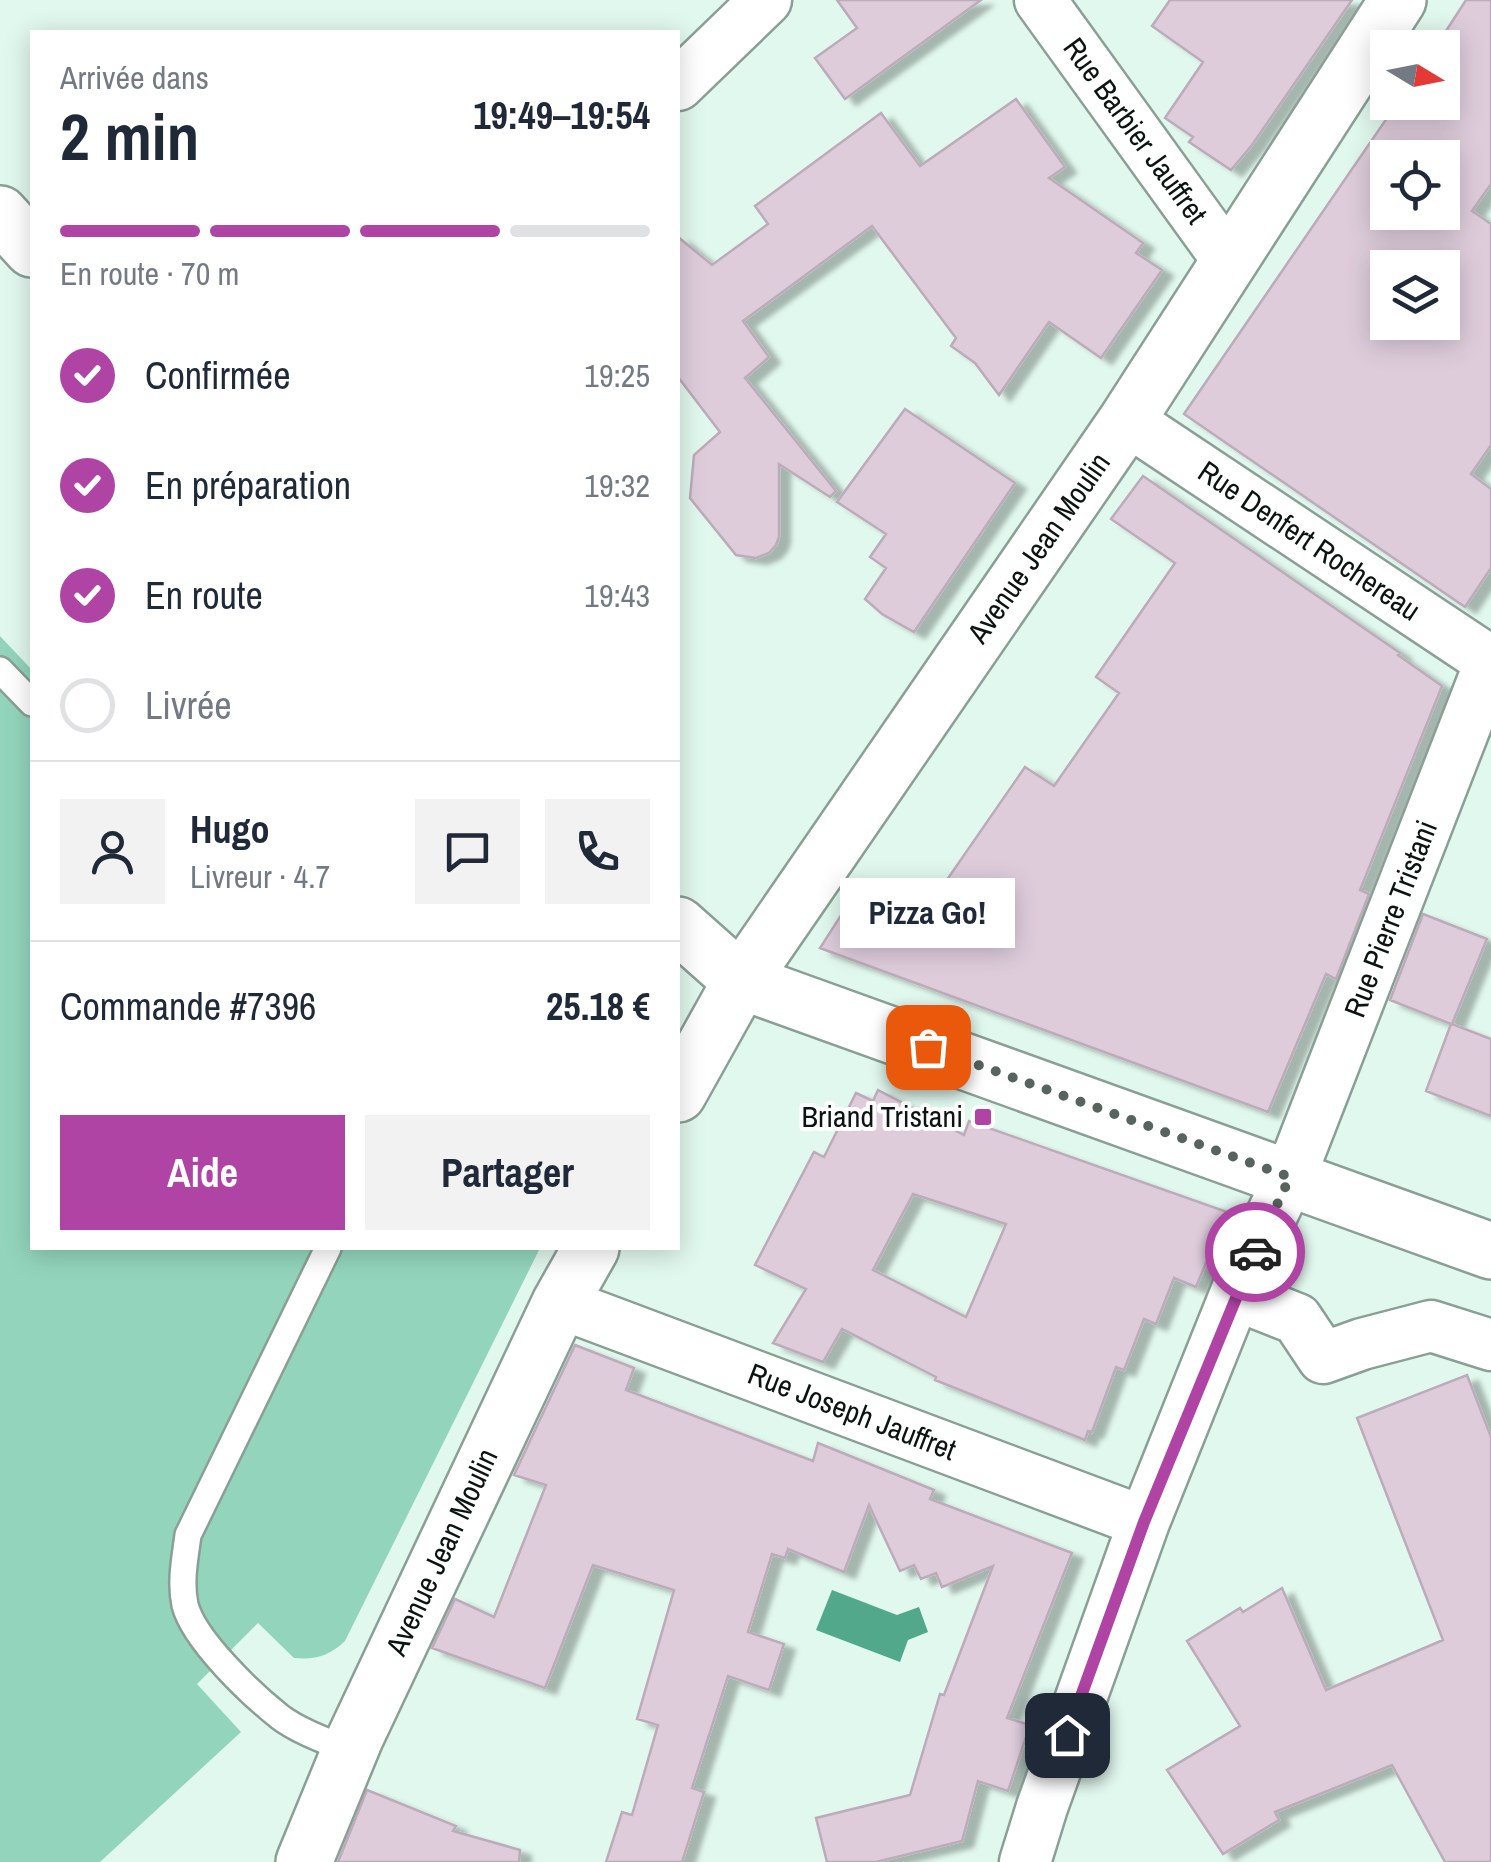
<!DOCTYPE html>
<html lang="fr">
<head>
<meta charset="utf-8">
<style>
  :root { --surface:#fff; --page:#f2f2f3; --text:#1f2937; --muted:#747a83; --line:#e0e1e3; --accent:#af44a5 }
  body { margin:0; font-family:"Archivo Narrow",sans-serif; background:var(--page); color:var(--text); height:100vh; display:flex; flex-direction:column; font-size:38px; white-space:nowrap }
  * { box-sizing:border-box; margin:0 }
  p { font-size:32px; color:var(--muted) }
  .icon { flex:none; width:55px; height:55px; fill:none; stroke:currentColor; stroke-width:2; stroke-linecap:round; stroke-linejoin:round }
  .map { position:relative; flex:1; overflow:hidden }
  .drawer { position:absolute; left:30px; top:30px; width:650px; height:1220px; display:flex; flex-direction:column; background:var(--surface); border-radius:0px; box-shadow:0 5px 25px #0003 }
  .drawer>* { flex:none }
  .needle { width:65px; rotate:100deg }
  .buttons { position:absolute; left:1370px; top:30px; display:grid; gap:20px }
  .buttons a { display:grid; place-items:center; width:90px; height:90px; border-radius:0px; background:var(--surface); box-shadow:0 5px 25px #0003; font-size:50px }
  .pin { position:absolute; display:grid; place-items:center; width:85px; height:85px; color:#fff; margin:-42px; border-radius:20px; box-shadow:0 5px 15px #0006 }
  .courier { position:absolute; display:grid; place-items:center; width:100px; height:100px; margin:-50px; border:8px solid #af44a5; border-radius:50%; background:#fff; color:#222; box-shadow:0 2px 12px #0007 }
  .bubble { position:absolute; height:70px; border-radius:0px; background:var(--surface); box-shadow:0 5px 25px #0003; font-size:32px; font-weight:700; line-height:70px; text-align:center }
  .summary em { font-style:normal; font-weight:700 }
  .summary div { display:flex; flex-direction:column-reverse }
  .summary { display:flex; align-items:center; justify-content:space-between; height:170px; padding:0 30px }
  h1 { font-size:65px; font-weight:700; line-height:75px }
  .bar { display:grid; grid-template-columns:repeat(4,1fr); gap:15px 10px; align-content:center; height:120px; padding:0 30px }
  .bar i { height:12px; border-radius:8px; background:var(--line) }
  .bar .on { background:var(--accent) }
  .bar p { grid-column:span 4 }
  .line { display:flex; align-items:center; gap:25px; padding:0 30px; border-top:2px solid var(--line) }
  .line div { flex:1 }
  .round { display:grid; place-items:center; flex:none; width:105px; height:105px; border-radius:0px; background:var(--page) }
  ol { padding:0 30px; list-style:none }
  li { display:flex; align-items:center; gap:30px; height:110px }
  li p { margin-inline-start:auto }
  li .icon { padding:10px; border-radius:50%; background:var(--accent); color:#fff; stroke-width:4 }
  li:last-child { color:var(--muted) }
  li i { width:55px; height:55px; border:5px solid var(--line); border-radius:50% }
  .primary-button { display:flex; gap:20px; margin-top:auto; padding:20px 30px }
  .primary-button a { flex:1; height:115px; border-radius:0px; background:var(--accent); color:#fff; font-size:40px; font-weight:700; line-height:115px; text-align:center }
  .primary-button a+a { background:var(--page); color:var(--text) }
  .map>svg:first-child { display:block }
  .green { fill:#93d5bc }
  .water { fill:#51a88b }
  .building { fill:#deccdb; stroke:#bcabb9; stroke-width:2.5; fill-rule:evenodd; filter:url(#shadow) }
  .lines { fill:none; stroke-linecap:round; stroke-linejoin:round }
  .service-casing { stroke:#8a9f96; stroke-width:30 }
  .minor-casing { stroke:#8a9f96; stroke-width:55 }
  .secondary-casing { stroke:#8a9f96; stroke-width:60 }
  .primary-casing { stroke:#8a9f96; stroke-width:60 }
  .service { stroke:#fff; stroke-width:25 }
  .minor { stroke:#fff; stroke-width:50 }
  .secondary { stroke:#fff; stroke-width:55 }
  .primary { stroke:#fff; stroke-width:55 }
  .done { stroke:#57645e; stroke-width:10; stroke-dasharray:0 18 }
  .route { stroke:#af44a5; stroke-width:12 }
  .poi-dot { fill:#af44a5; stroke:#fff; stroke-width:4 }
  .labels { text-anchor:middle; stroke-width:8; stroke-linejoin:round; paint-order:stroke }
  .street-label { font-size:30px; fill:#0c1411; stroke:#fff }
  .poi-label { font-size:30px; fill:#0c1411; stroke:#fff; text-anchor:end }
</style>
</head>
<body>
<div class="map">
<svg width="1491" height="1862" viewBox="0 0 1491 1862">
  <defs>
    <filter id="shadow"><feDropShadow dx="11" dy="6" stdDeviation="2.5" flood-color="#0004"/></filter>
  </defs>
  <rect width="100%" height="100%" fill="#e1f8ee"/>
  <path class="green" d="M 0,636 L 32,670 L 32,1248 L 540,1248 L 345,1641 C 329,1656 316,1660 294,1658 L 258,1623 L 197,1684 L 241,1732 L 100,1862 L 0,1862 Z"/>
  <path class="water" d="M 832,1590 L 897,1615 L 919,1607 L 928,1632 L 908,1640 L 900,1662 L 816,1630 Z"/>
  <path class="building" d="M 837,0 L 981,0 L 845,99 L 815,58 L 857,28 Z
    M 1170,0 L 1352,0 L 1252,145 L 1231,170 L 1189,142 L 1193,137 L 1165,118 L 1203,62 L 1152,26 Z
    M 1466,0 L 1491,0 L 1491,184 L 1472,211 L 1491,224 L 1491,445 L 1471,474 L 1491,489 L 1491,568 L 1465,607 L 1184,414 L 1398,102 L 1442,102 L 1442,48 L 1435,48 ZM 1388,158 L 1442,158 L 1442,212 L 1388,212 ZM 1388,268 L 1442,268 L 1442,322 L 1388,322 Z
    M 1016,99 L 1065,167 L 1049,178 L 1143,243 L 1136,253 L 1162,270 L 1101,358 L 1049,322 L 999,395 L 975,363 L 951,346 L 956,338 L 872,226 L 743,321 L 769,357 L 745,378 L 836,491 L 830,497 L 779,464 L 779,537 L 776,545 L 769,553 L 756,558 L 736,555 L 690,498 L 694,455 L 720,432 L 678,377 L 678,237 L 712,265 L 768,224 L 755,206 L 881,113 L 920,166 Z
    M 905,409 L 1015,483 L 914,632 L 882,614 L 865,599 L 886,568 L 870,557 L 886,534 L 837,502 Z
    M 1143,476 L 1400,653 L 1398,655 L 1442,686 L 1360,890 L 1369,894 L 1336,979 L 1326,974 L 1268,1112 L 820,948 L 863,881 L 902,908 L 907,901 L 924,913 L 1025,767 L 1054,786 L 1119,693 L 1096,677 L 1175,563 L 1111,519 Z
    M 1423,914 L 1487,939 L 1452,1024 L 1491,1039 L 1491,1116 L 1426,1091 L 1451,1024 L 1390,1000 Z
    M 878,1090 L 964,1135 L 969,1121 L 1227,1212 L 1196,1287 L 1174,1278 L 1156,1324 L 1144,1319 L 1124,1370 L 1116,1367 L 1092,1432 L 1088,1431 L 1085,1440 L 935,1380 L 936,1377 L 842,1329 L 823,1362 L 773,1343 L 806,1289 L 755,1265 L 814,1152 L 824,1157 L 856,1093 L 873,1101 ZM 913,1194 L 1006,1224 L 966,1317 L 873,1270 Z
    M 575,1345 L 634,1368 L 626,1390 L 813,1461 L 818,1443 L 934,1490 L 930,1499 L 1072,1553 L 1007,1718 L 1030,1725 L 1008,1791 L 978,1781 L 962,1841 L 876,1862 L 827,1862 L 816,1818 L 910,1795 L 940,1694 L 944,1695 L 993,1566 L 942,1587 L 936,1573 L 921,1579 L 914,1565 L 900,1571 L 869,1505 L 844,1572 L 788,1549 L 785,1558 L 772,1554 L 748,1632 L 784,1644 L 769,1690 L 728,1676 L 692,1788 L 704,1792 L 682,1862 L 606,1862 L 622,1812 L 632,1815 L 658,1725 L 637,1719 L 674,1590 L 593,1565 L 545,1688 L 432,1648 L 455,1599 L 494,1617 L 546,1485 L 514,1475 Z
    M 1467,1375 L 1491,1437 L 1491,1862 L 1445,1862 L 1392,1765 L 1275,1812 L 1279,1820 L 1223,1854 L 1167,1770 L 1240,1726 L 1187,1641 L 1240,1608 L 1243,1612 L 1282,1588 L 1326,1690 L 1443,1640 L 1357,1418 Z
    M 367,1790 L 456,1826 L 453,1831 L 520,1850 L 519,1862 L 338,1862 Z"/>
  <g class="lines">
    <g class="service-casing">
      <path id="service" d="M 0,670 L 32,703
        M 328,1248 L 188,1535 C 185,1558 180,1582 185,1605 C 194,1640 251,1694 280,1717 C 300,1732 327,1741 350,1751"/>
    </g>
    <g class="minor-casing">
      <path id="minor" d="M 1040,0 L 1230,263
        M 678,85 L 766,0
        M 1127,420 L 1491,662
        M 1236,1295 L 1297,1319 L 1323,1358 L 1362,1344 L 1431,1326 L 1491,1345
        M 560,1303 L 1144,1522
        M 1025,1862 L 1042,1807 L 1144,1522 L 1243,1275 L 1290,1177 L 1491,660"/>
    </g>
    <g class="secondary-casing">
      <path id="secondary" d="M 0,214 L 32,249
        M 678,925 L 741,981 L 1127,420 L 1398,0"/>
    </g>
    <g class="primary-casing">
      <path id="primary" d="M 678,1094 L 741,981 L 1491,1251
        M 304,1862 L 355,1738 L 560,1303 L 591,1248"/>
    </g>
    <use href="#service" class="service"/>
    <use href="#minor" class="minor"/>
    <use href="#secondary" class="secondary"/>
    <use href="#primary" class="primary"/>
  </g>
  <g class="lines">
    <path class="done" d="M 928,1047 L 1290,1177 L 1255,1252"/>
    <path class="route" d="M 1067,1735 L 1144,1522 L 1255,1252"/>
  </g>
  <rect class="poi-dot" x="973" y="1107" width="20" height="20" rx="5"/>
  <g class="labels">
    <g class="street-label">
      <text transform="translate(1135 131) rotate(54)" y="10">Rue Barbier Jauffret</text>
      <text transform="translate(1309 541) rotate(34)" y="10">Rue Denfert Rochereau</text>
      <text transform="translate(1039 548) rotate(-55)" y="10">Avenue Jean Moulin</text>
      <text transform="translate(1391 919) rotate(-69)" y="10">Rue Pierre Tristani</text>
      <text transform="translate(852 1412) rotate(21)" y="10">Rue Joseph Jauffret</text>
      <text transform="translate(442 1552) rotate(-65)" y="10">Avenue Jean Moulin</text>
    </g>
    <g class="poi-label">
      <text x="963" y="1127">Briand Tristani</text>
    </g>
  </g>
</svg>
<div class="buttons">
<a><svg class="needle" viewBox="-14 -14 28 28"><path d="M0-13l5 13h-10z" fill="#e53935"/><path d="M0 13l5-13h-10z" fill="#747a83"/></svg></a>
<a><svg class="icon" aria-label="locate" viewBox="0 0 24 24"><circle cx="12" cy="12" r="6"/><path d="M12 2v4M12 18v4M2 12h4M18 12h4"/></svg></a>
<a><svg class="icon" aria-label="layers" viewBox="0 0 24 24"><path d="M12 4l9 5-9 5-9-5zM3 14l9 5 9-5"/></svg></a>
</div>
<div class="pin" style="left:928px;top:1047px;background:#ea580c"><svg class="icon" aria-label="bag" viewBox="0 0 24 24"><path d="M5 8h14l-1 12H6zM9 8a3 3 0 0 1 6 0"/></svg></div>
<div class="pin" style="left:1067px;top:1735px;background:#1f2937"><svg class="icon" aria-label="home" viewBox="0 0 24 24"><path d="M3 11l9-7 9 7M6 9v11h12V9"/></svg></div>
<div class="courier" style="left:1255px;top:1252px"><svg class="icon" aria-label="car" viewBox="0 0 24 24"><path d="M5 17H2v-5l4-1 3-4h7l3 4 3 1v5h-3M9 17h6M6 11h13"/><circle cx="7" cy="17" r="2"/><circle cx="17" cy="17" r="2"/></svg></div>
<div class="bubble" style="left:840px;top:878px;width:175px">Pizza Go!</div>
<section class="drawer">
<div class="summary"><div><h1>2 min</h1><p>Arrivée dans</p></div><em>19:49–19:54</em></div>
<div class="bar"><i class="on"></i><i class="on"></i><i class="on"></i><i></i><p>En route · 70 m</p></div>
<ol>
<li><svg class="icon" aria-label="check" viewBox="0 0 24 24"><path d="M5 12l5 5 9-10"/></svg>Confirmée<p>19:25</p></li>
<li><svg class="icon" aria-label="check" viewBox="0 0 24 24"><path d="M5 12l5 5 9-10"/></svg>En préparation<p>19:32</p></li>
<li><svg class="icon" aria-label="check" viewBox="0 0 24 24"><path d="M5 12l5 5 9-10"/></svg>En route<p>19:43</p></li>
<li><i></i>Livrée</li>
</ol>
<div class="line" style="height:180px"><a class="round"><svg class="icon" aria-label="person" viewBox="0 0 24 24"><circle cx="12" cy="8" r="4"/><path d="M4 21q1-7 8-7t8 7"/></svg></a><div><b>Hugo</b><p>Livreur · 4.7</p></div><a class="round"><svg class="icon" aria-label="chat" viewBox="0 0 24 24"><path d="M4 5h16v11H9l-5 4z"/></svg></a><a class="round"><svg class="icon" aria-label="phone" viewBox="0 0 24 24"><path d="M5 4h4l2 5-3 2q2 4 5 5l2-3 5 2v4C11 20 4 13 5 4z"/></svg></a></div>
<div class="line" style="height:130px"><div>Commande #7396</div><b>25.18 €</b></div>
<div class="primary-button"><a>Aide</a><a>Partager</a></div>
</section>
</div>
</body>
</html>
